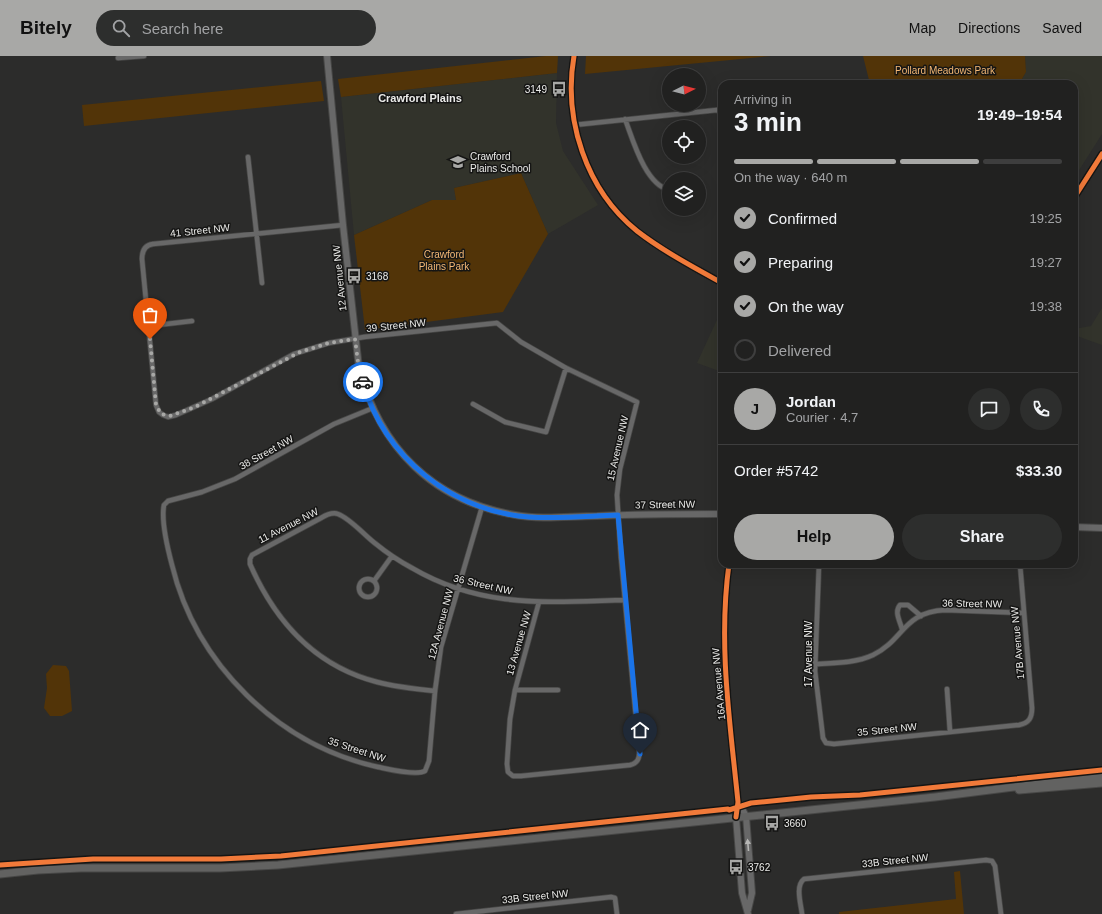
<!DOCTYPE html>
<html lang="en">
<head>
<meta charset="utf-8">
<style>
  :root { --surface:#212120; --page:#2d2e2d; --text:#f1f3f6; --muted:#a2a3a5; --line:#3e3e3e; --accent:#a8a8a6 }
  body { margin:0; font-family:Helvetica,sans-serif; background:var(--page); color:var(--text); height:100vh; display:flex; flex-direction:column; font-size:15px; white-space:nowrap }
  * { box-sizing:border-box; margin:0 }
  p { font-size:13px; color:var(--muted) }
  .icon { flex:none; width:22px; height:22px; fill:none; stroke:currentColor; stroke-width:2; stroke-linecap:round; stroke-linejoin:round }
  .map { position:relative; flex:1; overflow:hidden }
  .panel { position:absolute; left:718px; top:24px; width:360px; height:488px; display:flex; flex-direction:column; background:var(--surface); border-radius:12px; box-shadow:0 4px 16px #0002,0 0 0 1px var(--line) }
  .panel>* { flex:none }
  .needle { width:26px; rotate:84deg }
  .fabs { position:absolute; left:662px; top:12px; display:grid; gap:8px }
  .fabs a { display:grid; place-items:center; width:44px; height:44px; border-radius:50%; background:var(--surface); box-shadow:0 4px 16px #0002,0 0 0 1px var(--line); font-size:20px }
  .pin { position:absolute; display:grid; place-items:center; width:34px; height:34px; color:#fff; margin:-41px -17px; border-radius:50% 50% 50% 0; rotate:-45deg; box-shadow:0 0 4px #0007 }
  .pin .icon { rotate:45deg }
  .courier { position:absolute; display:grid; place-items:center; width:40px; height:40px; margin:-20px; border:3px solid #1a73e8; border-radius:50%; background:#fff; color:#222; box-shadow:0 1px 5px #0007 }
  .overview em { font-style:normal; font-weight:700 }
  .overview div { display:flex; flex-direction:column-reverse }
  .overview { display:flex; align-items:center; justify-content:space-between; height:68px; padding:0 16px }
  h1 { font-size:26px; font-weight:700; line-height:30px }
  .bar { display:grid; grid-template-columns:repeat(4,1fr); gap:6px 4px; align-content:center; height:48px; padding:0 16px }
  .bar i { height:5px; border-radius:3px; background:var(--line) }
  .bar .selected { background:var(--accent) }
  .bar p { grid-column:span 4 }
  .line { display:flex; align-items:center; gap:10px; padding:0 16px; border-top:1px solid var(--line) }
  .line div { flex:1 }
  .round { display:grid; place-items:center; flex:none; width:42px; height:42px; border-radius:21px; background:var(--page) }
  ol { padding:0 16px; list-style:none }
  li { display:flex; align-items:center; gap:12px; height:44px }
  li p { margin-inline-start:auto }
  li .icon { padding:4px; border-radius:50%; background:var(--accent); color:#111; stroke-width:4 }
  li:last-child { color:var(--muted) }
  li i { width:22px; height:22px; border:2px solid var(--line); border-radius:50% }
  .primary-button { display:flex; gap:8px; margin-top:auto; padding:8px 16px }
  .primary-button a { flex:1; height:46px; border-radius:24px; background:var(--accent); color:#111; font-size:16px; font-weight:700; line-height:46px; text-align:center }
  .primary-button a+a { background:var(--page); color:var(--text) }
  header { display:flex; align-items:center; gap:24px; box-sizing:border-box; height:56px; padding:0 20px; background:var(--accent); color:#111 }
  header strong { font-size:19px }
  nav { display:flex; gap:22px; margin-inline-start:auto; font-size:14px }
  .search { width:280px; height:36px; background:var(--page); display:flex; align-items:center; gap:10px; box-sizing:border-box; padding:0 14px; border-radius:22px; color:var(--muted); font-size:15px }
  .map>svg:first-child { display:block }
  .built { fill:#32332b }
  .green { fill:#523408 }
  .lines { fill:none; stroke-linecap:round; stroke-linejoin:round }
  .minor-casing { stroke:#474746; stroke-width:6 }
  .tertiary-casing { stroke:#474746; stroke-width:8 }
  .secondary-casing { stroke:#474746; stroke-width:9 }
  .minor { stroke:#686868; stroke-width:4.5 }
  .tertiary { stroke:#686868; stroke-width:6 }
  .secondary { stroke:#626261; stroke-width:7 }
  .cycleway-casing { stroke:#151514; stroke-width:8 }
  .cycleway { stroke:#f17a3a; stroke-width:5 }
  .oneway { fill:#b7b7b5 }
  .done { stroke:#a8a8a6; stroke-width:4; stroke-dasharray:0 7.2 }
  .route { stroke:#1a73e8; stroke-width:5 }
  .labels { text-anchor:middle; stroke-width:3; stroke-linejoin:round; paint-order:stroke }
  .park-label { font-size:10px; fill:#f5b976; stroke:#151514 }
  .poi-label { font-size:10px; fill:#ebebe9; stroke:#151514; text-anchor:start }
  .street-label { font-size:10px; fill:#ebebe9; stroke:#151514 }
  .neighbourhood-label { font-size:11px; font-weight:bold; fill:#ebebe9; stroke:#151514 }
</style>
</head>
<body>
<header>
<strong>Bitely</strong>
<div class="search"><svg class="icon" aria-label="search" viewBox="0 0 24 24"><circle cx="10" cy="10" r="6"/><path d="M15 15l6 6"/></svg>Search here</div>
<nav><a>Map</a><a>Directions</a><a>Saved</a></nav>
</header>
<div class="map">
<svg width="1102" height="858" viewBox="0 0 1102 858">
  <rect width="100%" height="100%" fill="#2c2c2b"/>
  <path class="built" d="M 1025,0 L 1102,0 L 1102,78 L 1074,122 L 1074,28 L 1019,28 L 1026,16 Z
    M 557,17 L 556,67 L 563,95 L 598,149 L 548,178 L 521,117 L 454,132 L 456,144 L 432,144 L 354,179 L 341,41 Z
    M 1102,252 L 1102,289 L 1074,279 L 1074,273 L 1091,270 Z
    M 722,253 L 722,316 L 697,307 Z"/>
  <path class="green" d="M 546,0 L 558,0 L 557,17 L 341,41 L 338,23 Z
    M 586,0 L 771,0 L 585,18 Z
    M 863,0 L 1025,0 L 1026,16 L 1019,28 L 870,28 Z
    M 321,25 L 324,45 L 84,70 L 82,49 Z
    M 521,117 L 548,178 L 503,256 L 365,274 L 354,179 L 432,144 L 456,144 L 454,132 Z
    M 53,609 L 66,610 L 69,615 L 72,655 L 62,660 L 50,660 L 44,652 L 47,632 L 46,618 Z
    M 960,815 L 964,858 L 839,858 L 839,856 L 956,843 L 954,816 Z"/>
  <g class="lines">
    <g class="minor-casing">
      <path id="minor" d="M 118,2 L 144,0
        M 625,63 C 633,84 645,128 669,134
        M 574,69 L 717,54 L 722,58
        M 248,101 L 262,227
        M 343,169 L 153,188 C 145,189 142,195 142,203 L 156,349 L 159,356 L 163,359 L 168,361 L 176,359 L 212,343 L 294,298 L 329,287 L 364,281 L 497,267 L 521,286 L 566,312 L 637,346 L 620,413 L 617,439 L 621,502 L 639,694 C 640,702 638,707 630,709 L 521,720 L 513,720 L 508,716 L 507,708 L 510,663 L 515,634 L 539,546
        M 149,270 L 192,265
        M 473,348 L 505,366 L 546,376 L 566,312
        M 373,352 L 334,368 L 235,423 L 202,436 L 168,445 L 164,449 C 161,464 168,494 172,509 C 196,608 278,689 378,711 C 388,713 416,720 425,715 L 429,705 L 435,635 L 441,591 L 482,451
        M 819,508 L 815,615 L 823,682 L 826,687 L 834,688 L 1019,669 C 1029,667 1032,662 1032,652 L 1020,508
        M359 532a9 9 0 1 1 18 0a9 9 0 1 1-18 0Z
        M 374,525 L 392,500
        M 902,573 C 900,565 894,556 900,549 L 908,549 L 921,560
        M 815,608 C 834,607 856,607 873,599 C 904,584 903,556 945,554 L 1023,557
        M 947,633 L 950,676
        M 515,634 L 558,634
        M 435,635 C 415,633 396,631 377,626 C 315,610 275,565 250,508 L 250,503 L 252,499 L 321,462 C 326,459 333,456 338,458 C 351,463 365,480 376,488 C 387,497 399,505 412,512 C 482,553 547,546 625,544
        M 456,858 L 611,841 L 615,842 L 617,858
        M 802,858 C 801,848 795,830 804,823 L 986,804 L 992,805 L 995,810 L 1001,858"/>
    </g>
    <g class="tertiary-casing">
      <path id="tertiary" d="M 327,0 L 343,169 L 359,312 C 380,392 433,445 515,459 C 542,464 570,460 597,460 C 639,458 680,458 722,458
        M 574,0 C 563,63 586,134 637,175 C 663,195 693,211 722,227
        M 1074,142 L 1102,98
        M 1074,471 L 1102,472
        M 729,508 C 718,588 730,666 738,746 L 736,761 L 742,837 L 748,858
        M 738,746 L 746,760 L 752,837 L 748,854"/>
    </g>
    <g class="secondary-casing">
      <path id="secondary" d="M 1019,734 L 1102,727
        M 0,818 L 38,814 L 81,812 L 220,812 L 278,809 L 935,741 L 1102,720"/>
    </g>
    <use href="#minor" class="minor"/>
    <use href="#tertiary" class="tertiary"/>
    <use href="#secondary" class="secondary"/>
    <g class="cycleway-casing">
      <path id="cycleway" d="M 574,0 C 563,63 586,134 637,175 C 663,195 693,211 722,227
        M 1074,142 L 1102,98
        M 729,508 C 718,588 730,666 738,746 L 736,761
        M 0,809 L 93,803 L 221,803 L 281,800 L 728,753 L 729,754 L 751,747 L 811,741 L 860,739 L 1102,714"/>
    </g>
    <use href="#cycleway" class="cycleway"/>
  </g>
  <defs><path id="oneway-solid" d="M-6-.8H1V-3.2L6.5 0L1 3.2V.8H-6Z"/></defs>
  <use class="oneway" href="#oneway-solid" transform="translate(748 789) rotate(-95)"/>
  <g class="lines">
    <path class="done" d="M 150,283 L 156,349 L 161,358 L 170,360 L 195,351 L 300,296 L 329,287 L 355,283 L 358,306 L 363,326"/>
    <path class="route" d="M 363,326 C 384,401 452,455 529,461 C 558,463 588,460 618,459 L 640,698"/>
  </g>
  <defs>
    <g id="bus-bare" transform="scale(1.2)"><path d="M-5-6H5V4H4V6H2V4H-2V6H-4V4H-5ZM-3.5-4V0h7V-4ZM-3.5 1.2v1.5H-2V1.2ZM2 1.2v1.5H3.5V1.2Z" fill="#a8a8a6" stroke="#151514" stroke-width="2.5" paint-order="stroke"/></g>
    <g id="school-bare" transform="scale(1.2)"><path d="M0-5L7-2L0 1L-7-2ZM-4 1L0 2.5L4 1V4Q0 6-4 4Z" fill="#a8a8a6" stroke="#151514" stroke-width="2.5" paint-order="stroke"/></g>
  </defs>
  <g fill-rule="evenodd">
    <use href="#bus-bare" x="559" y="33"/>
    <use href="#school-bare" x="458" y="106"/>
    <use href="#bus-bare" x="354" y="220"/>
    <use href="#bus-bare" x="772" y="767"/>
    <use href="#bus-bare" x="736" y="811"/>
  </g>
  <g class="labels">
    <g class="park-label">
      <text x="945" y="18">Pollard Meadows Park</text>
      <text x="444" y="202">Crawford<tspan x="444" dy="12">Plains Park</tspan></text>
    </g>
    <g class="poi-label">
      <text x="547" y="37" text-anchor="end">3149</text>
      <text x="470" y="104">Crawford<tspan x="470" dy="12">Plains School</tspan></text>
      <text x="366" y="224">3168</text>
      <text x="784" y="771">3660</text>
      <text x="748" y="815">3762</text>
    </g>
    <g class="street-label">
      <text transform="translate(200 174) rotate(-6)" y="4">41 Street NW</text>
      <text transform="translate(339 222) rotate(-96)" y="4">12 Avenue NW</text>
      <text transform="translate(396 269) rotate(-6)" y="4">39 Street NW</text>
      <text transform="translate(617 392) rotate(-77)" y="4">15 Avenue NW</text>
      <text transform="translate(266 396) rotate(-29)" y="4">38 Street NW</text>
      <text transform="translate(665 448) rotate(-1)" y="4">37 Street NW</text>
      <text transform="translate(288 469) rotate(-27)" y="4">11 Avenue NW</text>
      <text transform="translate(483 528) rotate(13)" y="4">36 Street NW</text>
      <text transform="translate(972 547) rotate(1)" y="4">36 Street NW</text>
      <text transform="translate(440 568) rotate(-75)" y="4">12A Avenue NW</text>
      <text transform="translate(518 587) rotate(-74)" y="4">13 Avenue NW</text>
      <text transform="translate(1017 587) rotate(-95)" y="4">17B Avenue NW</text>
      <text transform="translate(808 598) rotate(-90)" y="4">17 Avenue NW</text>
      <text transform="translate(718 628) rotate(-95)" y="4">16A Avenue NW</text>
      <text transform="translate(887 673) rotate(-6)" y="4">35 Street NW</text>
      <text transform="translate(357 693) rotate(18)" y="4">35 Street NW</text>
      <text transform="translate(895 804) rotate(-6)" y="4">33B Street NW</text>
      <text transform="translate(535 840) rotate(-6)" y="4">33B Street NW</text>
    </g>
    <g class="neighbourhood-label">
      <text x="420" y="46">Crawford Plains</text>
    </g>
  </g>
</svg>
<div class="fabs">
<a><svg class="needle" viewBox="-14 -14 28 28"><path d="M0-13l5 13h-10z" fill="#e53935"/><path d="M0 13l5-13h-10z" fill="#a2a3a5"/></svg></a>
<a><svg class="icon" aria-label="locate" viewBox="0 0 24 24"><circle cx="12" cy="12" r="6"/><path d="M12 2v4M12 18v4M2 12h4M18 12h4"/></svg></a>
<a><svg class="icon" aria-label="layers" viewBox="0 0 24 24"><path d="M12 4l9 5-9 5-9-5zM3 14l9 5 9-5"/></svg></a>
</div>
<div class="pin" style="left:150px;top:283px;background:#ea580c"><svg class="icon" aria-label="bag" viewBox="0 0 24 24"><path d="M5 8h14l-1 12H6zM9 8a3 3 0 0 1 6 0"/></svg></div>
<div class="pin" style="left:640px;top:698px;background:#1f2937"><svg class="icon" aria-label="home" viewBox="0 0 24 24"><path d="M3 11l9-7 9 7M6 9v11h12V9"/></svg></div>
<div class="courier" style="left:363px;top:326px"><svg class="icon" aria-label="car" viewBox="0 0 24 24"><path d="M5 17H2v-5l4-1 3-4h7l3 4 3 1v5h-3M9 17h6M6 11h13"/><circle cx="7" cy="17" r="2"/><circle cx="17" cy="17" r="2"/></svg></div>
<section class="panel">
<div class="overview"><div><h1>3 min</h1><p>Arriving in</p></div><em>19:49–19:54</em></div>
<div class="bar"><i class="selected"></i><i class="selected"></i><i class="selected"></i><i></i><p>On the way · 640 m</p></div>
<ol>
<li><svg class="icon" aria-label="check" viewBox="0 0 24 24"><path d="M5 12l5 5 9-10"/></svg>Confirmed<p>19:25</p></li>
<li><svg class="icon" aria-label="check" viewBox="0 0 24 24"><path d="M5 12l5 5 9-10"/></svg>Preparing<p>19:27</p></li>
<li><svg class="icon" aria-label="check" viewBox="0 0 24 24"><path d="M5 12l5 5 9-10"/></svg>On the way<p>19:38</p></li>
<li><i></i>Delivered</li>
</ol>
<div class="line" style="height:72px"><b class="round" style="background:var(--accent);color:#111">J</b><div><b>Jordan</b><p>Courier · 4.7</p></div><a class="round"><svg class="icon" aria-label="chat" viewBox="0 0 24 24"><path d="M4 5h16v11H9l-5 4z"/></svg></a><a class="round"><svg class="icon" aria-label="phone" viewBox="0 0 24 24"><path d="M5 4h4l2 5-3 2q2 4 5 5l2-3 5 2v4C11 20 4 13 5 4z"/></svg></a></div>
<div class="line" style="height:52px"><div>Order #5742</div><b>$33.30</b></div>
<div class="primary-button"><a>Help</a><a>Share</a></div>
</section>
</div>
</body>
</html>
